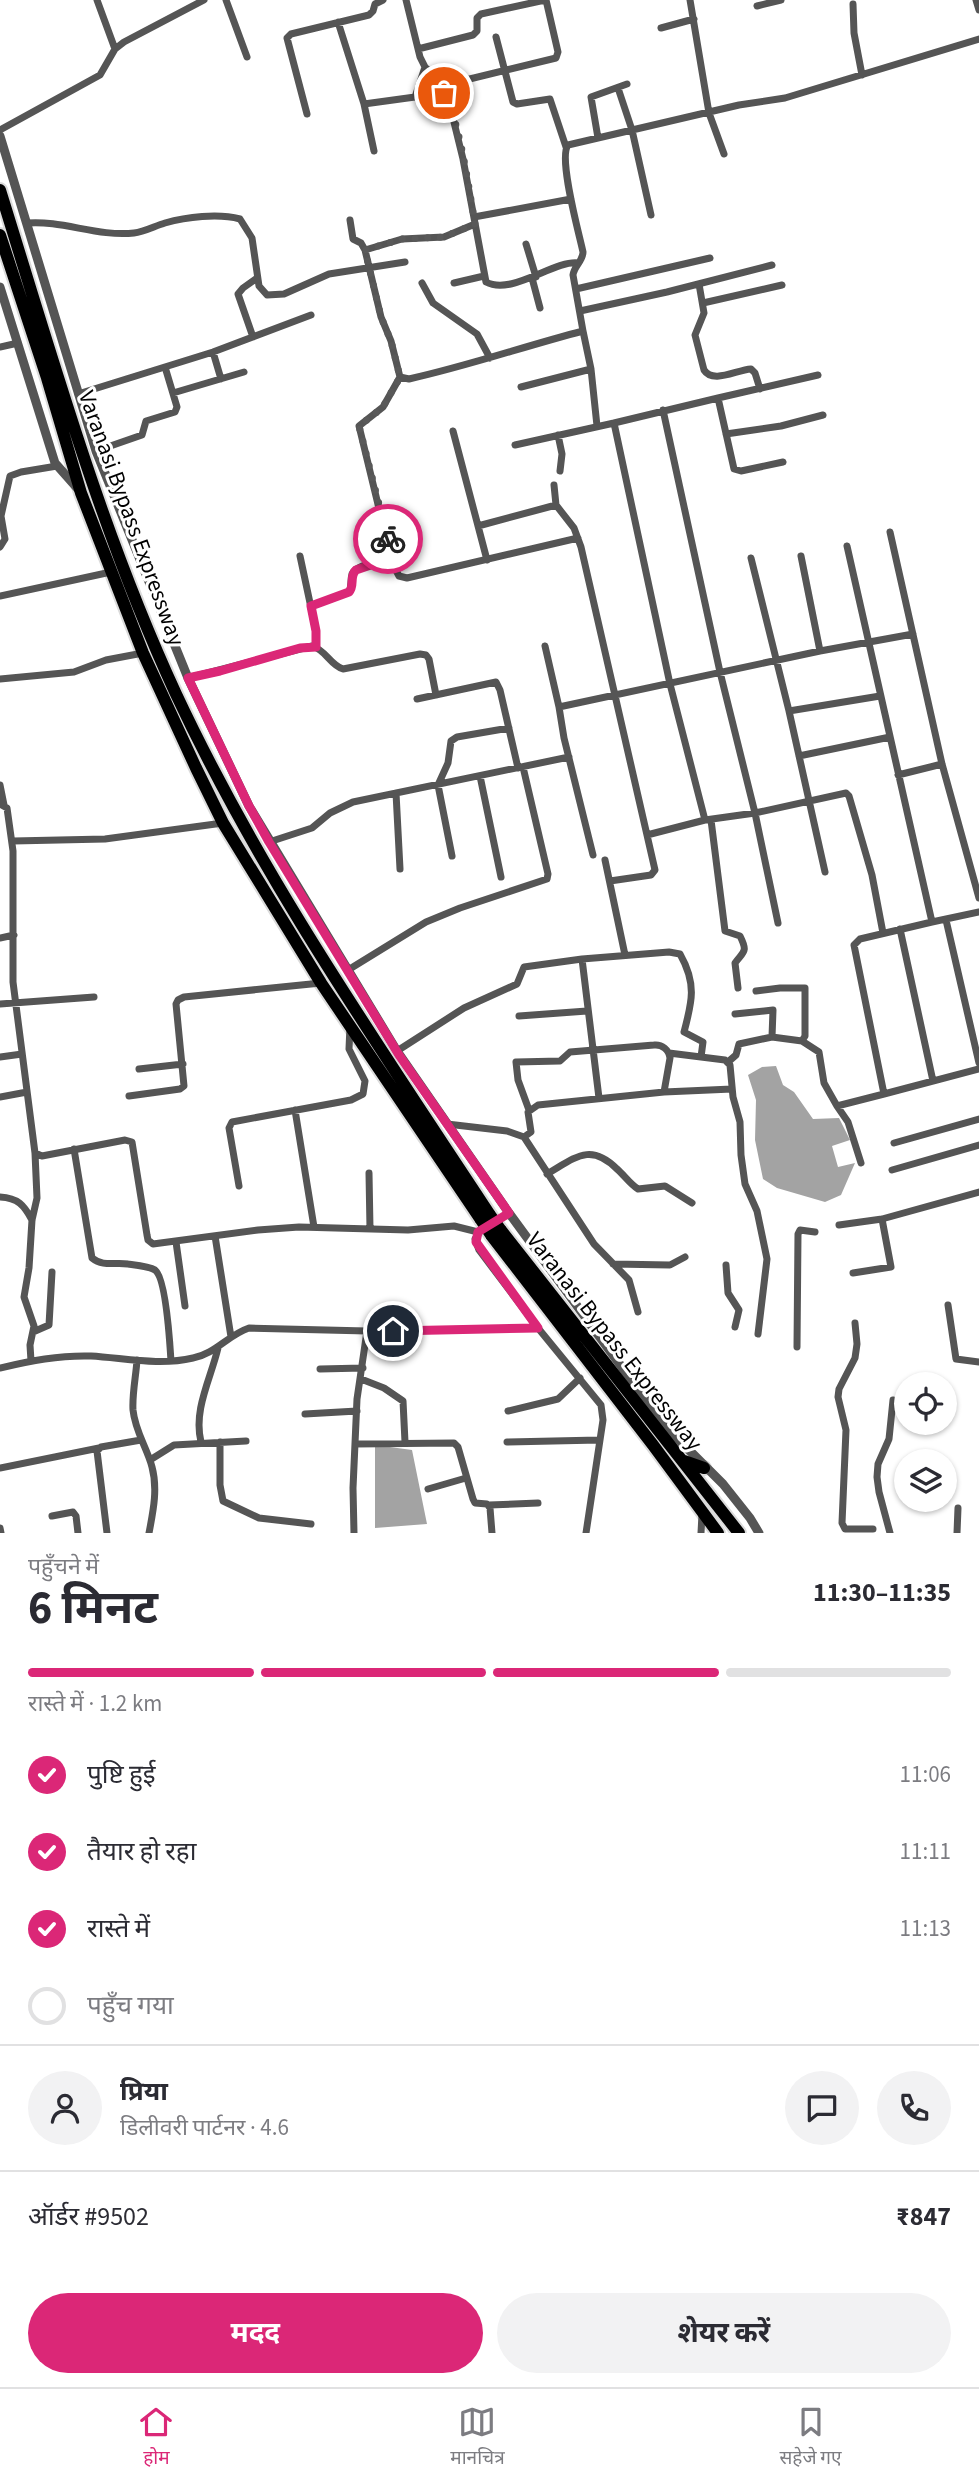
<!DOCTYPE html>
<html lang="hi">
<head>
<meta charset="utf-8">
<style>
  :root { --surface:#fff; --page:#f2f2f3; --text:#2b2b33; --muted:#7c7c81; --line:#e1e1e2; --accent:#db2777 }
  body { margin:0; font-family:"Source Sans 3","Noto Sans Devanagari",sans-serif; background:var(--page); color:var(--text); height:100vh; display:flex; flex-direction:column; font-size:26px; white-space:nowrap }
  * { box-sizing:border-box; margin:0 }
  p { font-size:23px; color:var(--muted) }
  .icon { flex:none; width:38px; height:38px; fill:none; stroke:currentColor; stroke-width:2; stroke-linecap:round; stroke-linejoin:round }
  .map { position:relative; height:1533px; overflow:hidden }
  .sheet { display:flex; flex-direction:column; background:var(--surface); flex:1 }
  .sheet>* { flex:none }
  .buttons { position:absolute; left:894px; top:1372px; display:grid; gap:14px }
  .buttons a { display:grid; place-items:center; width:63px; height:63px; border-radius:50%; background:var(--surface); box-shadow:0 2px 5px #0004; font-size:35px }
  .pin { position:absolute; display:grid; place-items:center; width:60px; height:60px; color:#fff; margin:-30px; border:4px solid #fff; border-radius:50%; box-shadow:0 2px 7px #0007 }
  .courier { position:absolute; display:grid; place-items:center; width:70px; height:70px; margin:-35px; border:5px solid #db2777; border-radius:50%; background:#fff; color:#222; box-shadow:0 2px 9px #0007 }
  .headline em { font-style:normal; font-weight:700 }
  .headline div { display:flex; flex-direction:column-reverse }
  .headline { display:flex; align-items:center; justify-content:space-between; height:119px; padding:0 28px }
  h1 { font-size:46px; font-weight:700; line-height:52px }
  .bar { display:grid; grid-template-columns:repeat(4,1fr); gap:10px 7px; align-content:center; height:84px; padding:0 28px }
  .bar i { height:9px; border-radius:5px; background:var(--line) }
  .bar .active { background:var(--accent) }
  .bar p { grid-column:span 4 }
  .line { display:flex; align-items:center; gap:18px; padding:0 28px; border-top:2px solid var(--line) }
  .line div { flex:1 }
  .round { display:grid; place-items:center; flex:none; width:74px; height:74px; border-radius:37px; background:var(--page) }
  ol { padding:0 28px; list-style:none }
  li { display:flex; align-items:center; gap:21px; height:77px }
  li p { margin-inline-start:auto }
  li .icon { padding:7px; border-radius:50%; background:var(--accent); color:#fff; stroke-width:4 }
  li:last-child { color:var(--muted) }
  li i { width:38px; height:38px; border:4px solid var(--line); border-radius:50% }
  .cta { display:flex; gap:14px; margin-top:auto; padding:14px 28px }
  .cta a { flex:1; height:80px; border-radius:42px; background:var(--accent); color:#fff; font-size:28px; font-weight:700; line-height:80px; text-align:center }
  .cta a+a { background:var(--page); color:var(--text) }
  .menu { display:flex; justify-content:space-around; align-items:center; height:98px; border-top:2px solid var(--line); background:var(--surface); font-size:19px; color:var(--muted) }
  .menu a { display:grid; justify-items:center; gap:4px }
  .menu .active { color:var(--accent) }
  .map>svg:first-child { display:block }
  .water { fill:#a3a3a3 }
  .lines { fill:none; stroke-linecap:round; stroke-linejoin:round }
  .trunk-casing { stroke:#dbdbdb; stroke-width:16 }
  .minor { stroke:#555; stroke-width:7 }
  .tertiary { stroke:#555; stroke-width:9 }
  .trunk { stroke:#000; stroke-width:12 }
  .trunk-bridge-casing { stroke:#dbdbdb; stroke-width:16; stroke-linecap:butt }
  .trunk-bridge { stroke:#000; stroke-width:12 }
  .done { stroke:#595959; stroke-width:7; stroke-dasharray:0 12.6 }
  .route { stroke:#db2777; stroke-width:9 }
  .labels { text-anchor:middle; stroke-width:6; stroke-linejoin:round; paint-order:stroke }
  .street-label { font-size:23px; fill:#000; stroke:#fff }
</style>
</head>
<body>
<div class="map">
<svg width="979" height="1533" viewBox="0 0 979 1533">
  <rect width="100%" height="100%" fill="#fff"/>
  <path class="water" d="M 776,1066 L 783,1085 L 794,1092 L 813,1119 L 839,1118 L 850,1140 L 832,1146 L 838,1167 L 855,1163 L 841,1195 L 825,1202 L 777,1188 L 763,1179 L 755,1140 L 756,1100 L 748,1075 L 762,1067 Z
    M 375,1445 L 412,1450 L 427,1524 L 375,1528 Z"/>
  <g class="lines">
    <g class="trunk-casing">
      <path id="trunk" d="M 0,190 C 53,360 101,532 176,694 C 262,878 379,1046 490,1215
        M 0,235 L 47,378 L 81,493 L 143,653 L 196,768 L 223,823 L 321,983 L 481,1220
        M 500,1229 L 739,1533
        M 491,1235 L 653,1445 L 718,1533
        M 684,1461 L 704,1468"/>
    </g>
    <path class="minor" d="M 97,0 L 115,49
      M 226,0 L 247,57
      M 406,0 L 420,57 L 425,67 L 435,76 L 450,106 L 463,159 L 486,282 C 512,296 554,260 578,263
      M 690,0 L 709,113 L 724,154
      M 976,0 L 979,10
      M 853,4 L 854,33 L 862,75
      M 757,6 L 781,0
      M 338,22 L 364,104 L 374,151
      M 661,28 L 694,19
      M 496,37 L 513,102 L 517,104 L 550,99 L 566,147
      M 418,49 L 473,35 L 477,31 L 477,18 L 481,14 L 545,0
      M 441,86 L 556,58 L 558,52 L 546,0
      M 618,88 L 632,130 L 651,215
      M 364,104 L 415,97 L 425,67
      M 307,114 L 287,38 L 291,34 L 369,15 L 373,11 L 375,4 L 383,0
      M 0,130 L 100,75 L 115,49 L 124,42 L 204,0
      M 598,138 L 591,97 L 627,84
      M 474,217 L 571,199
      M 350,220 L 353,239 L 361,243 L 365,250 L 381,317 L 391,341 L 400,377 L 409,379 C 468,366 525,346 583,331 L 573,275 C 574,266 583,261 583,252 C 579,233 558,158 568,145 L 739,105 L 785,98 L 979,39
      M 27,223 C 62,220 98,237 134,233 C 144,232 155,226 165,223 C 186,217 218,213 240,219 L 252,238 L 259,286 L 267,295 L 284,294 L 329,274 L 405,262
      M 526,244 L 536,277
      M 365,250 L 402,239 L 444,237 L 475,224
      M 532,278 L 540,308
      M 422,283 L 433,303 L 477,334 L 490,358
      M 454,283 L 484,276
      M 699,284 L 704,313 L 695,335 L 704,370 C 713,384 736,370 751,369 L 755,373 L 760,389
      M 576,289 L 710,258
      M 703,303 L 782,285
      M 580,311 L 667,292 L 772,265
      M 583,331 L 591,369 L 597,426
      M 253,337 L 238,294 L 243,288 L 257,278
      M 0,347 L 18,343
      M 213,352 L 221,379
      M 521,387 L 591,369
      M 173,393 L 244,372
      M 78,394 L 213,352 L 311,315
      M 718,398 L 818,375
      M 663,410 L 720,672 L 755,813 L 778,923
      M 453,431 L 487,560
      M 726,434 L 781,426 L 823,415
      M 558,435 L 562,454 L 560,471
      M 515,445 L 614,423
      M 96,451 L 142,435 L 146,421 L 175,412 L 177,407 L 165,367
      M 783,462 L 741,471 L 734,469 L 718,398 L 614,423 L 670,684 L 705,820 L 755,813 L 846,793 L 849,796 L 872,875 L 883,933
      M 554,485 L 556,505 L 574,528 L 581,547 L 655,870 L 651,875 L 610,881
      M 478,526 L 556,505
      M 890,532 L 942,764 L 979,898
      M 847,546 L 932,922 L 979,912
      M 0,547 L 5,539 L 1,516 L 10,476 L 21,472 L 57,466
      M 300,556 L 316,631 L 316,647
      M 801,556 L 820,651
      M 751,558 L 789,711 L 880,696
      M 390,559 L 399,576 L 407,578 L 578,538
      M 0,596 L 111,572
      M 311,606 L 349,592 C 352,586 350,581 352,574 C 357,563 381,563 391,558 L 359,426 L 383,407 L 400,377
      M 545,646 L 559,707
      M 188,678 L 312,646 C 326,650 330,665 343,669 L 420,654 L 426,655 L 429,659 L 436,695
      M 0,679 L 74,672 L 106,660 L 143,653
      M 417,699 L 496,682 L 500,690 L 518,768
      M 789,711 L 825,872
      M 799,756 L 890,737
      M 898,775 L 942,764
      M 480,776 L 501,877
      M 0,785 L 4,805
      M 396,793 L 400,869
      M 0,804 L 7,808 L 13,851 L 13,982 L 35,1153 L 42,1156 L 125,1140 L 132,1142 L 147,1235 L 148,1240 L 153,1244 L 258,1230 L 299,1227 L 408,1230 L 454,1226 L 478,1232
      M 711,820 L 725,931 L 740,936 C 748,952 744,951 735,963 L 738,988
      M 647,835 L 705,820
      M 13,841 L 105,839 L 223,823
      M 269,842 L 312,828 L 330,813 L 353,802 L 569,757
      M 593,855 L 564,738 L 559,707 L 820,651 L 913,634
      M 452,856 L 438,785 L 448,763 L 451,741 L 457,737 L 509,728
      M 605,860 L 625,955
      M 946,920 L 979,1063
      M 932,922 L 860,939 L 854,945 L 884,1094 L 979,1069
      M 900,929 L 933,1081
      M 0,938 L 14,935
      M 348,970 L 426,922 L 460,908 L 547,879 L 548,874 L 523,767
      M 0,1004 L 94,997
      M 735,1014 L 773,1010 L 772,1037
      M 519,1016 L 587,1011
      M 802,1041 L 819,1052 L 824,1083 L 837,1106 L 884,1094
      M 397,1051 L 464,1008 L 517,984 L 524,967 L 582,959
      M 669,1053 L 725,1060 L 730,1065 L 733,1097 L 740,1122 L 741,1155 L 745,1184 L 757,1211 L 767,1259 L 758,1334
      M 0,1057 L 22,1054
      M 728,1062 L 736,1055 L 739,1044 L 772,1037 L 802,1041 L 805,1036 L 805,988 L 780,988 L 756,991
      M 139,1069 L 183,1064
      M 129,1096 L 180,1089 L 184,1086 L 176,1004 L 178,1000 L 184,997 L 321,983
      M 0,1097 L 27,1092
      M 599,1098 L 582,959 L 669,952 L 680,954 C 697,984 692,1002 684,1032 L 703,1042 L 701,1057
      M 837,1106 L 848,1122 L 861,1163
      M 295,1110 L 314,1227
      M 529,1110 L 518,1080 L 516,1062 L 560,1061 L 570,1052 L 654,1045 C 662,1044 669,1050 670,1058 L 664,1092
      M 447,1124 L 507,1131 L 524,1137 L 531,1132 L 528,1112 L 538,1105 L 664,1092 L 732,1089
      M 524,1137 L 594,1244 L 629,1280 L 638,1312
      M 894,1143 L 979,1119
      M 74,1149 L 92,1258 C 103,1267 115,1262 128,1264 C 136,1265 149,1266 155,1270 C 166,1278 170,1345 171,1361
      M 892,1170 L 979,1145
      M 369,1173 L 370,1229
      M 547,1174 C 575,1158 590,1142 617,1169 C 624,1175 630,1184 638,1189 L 665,1186 L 692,1203
      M 239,1186 L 229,1128 L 232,1122 L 351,1100 L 363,1094 L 365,1081 L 349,1049 L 350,1026
      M 0,1197 C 18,1198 24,1205 32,1220
      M 839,1225 L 882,1219 L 979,1192
      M 481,1230 L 475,1239 L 479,1250 L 538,1328 L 601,1405 L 603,1420 L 586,1533
      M 215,1236 L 231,1337
      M 176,1242 L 185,1306
      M 613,1264 L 670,1265 L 685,1257
      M 726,1265 L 728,1293 L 739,1310 L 735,1327
      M 853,1273 L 891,1267 L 882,1219
      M 948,1305 L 956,1359 L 979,1362
      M 855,1323 L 857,1344 L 855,1358 L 839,1389 L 838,1397 L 846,1430 L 842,1523 L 845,1529 L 873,1529
      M 33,1332 L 49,1325 L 52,1272
      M 797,1347 L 798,1234 L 800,1230 L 815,1232
      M 137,1360 C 136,1376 132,1394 133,1410 C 135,1431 147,1448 152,1467 C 158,1489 153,1512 149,1533
      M 31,1361 L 30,1345 L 34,1326 L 24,1297 L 29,1268 L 32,1220 L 37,1198 L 35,1153
      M 0,1368 C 30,1361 59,1355 91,1356 C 125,1358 159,1366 193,1358 C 215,1354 228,1335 249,1328 L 367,1331 L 538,1328
      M 320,1369 L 363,1368
      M 361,1379 L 384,1388 L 403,1401 L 405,1442
      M 508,1411 L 558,1399 L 580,1378
      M 305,1414 L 357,1411
      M 201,1442 C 193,1410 211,1378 218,1348
      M 220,1442 L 220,1485 L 223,1501 L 259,1518 L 311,1524
      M 507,1442 L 599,1440
      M 355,1444 L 454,1443 L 458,1447 L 473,1499 L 475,1503 L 487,1504 L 490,1508 L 492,1533
      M 150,1460 L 174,1445 L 246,1441
      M 0,1468 L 99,1448
      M 428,1489 L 466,1478
      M 489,1505 L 538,1503
      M 52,1516 L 73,1512 L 76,1516 L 78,1533
      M 0,1528 L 1,1533
      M 107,1533 L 97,1451 L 101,1447 L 141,1440
      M 354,1533 L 353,1488 L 357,1399 L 367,1331
      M 701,1533 L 702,1514
      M 890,1533 L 879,1492 L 877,1477 L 878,1464 L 889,1439 L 893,1400
      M 957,1533 L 958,1508"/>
    <path class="tertiary" d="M 0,136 L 96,451 L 188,678 L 249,806 L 397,1051 L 509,1213 L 665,1426 L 723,1484 L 750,1518 L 759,1533
      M 0,287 L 55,463 L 78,489"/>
    <use href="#trunk" class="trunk"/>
    <g class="trunk-bridge-casing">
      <path id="trunk-bridge" d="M 490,1215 L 500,1229
        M 481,1220 L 491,1235"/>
    </g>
    <use href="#trunk-bridge" class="trunk-bridge"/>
  </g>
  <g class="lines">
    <path class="done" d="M 388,539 L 359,426 L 383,407 L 400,377 L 391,341 L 381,317 L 365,250 L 402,239 L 444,237 L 475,224 C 469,189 460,122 444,93"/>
    <path class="route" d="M 388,539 L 391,558 L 356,570 C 349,576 355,586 349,592 L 311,606 L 316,631 L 316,647 L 300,648 L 220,671 L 188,678 L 249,806 L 269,842 L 399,1055 L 509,1213 L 478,1232 L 476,1242 L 538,1328 L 393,1331"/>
  </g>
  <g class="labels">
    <g class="street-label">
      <text transform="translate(132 518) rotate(70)" y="8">Varanasi Bypass Expressway</text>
      <text transform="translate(615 1341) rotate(52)" y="8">Varanasi Bypass Expressway</text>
    </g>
  </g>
</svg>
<div class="buttons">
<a><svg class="icon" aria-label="locate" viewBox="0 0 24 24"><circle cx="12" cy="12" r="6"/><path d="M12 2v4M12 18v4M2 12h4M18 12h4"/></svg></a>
<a><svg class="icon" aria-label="layers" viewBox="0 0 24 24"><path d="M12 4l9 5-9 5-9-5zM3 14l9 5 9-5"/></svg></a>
</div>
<div class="pin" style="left:444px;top:93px;background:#ea580c"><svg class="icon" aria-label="bag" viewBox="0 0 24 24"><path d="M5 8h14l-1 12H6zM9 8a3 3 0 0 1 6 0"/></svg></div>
<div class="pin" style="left:393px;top:1331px;background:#1f2937"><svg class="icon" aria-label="home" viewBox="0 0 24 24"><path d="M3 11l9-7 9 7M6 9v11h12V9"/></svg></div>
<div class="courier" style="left:388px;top:539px"><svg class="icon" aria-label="bike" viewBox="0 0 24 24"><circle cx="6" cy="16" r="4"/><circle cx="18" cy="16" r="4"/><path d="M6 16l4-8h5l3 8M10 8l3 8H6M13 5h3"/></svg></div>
</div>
<section class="sheet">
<div class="headline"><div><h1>6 मिनट</h1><p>पहुँचने में</p></div><em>11:30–11:35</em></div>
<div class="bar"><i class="active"></i><i class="active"></i><i class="active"></i><i></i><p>रास्ते में · 1.2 km</p></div>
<ol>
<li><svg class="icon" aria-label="check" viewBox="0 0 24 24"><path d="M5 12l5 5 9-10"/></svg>पुष्टि हुई<p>11:06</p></li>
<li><svg class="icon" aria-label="check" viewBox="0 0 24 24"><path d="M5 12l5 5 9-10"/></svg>तैयार हो रहा<p>11:11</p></li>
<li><svg class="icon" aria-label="check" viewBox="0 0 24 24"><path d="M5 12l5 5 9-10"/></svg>रास्ते में<p>11:13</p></li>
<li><i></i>पहुँच गया</li>
</ol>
<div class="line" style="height:126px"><a class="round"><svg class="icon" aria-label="person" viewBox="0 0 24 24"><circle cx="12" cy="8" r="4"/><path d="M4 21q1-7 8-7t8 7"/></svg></a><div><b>प्रिया</b><p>डिलीवरी पार्टनर · 4.6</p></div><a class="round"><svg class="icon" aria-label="chat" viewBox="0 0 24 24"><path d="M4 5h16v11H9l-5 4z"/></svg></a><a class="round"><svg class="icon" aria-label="phone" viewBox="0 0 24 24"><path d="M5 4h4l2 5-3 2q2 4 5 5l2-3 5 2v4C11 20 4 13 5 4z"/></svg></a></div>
<div class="line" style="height:91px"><div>ऑर्डर #9502</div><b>₹847</b></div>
<div class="cta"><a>मदद</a><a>शेयर करें</a></div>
</section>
<nav class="menu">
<a class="active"><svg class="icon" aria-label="home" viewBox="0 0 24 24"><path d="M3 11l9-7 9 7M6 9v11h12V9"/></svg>होम</a>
<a><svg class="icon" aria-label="map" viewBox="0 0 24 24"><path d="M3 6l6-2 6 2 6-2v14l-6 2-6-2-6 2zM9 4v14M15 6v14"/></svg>मानचित्र</a>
<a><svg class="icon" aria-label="saved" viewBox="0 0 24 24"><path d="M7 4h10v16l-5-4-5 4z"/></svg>सहेजे गए</a>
</nav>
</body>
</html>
